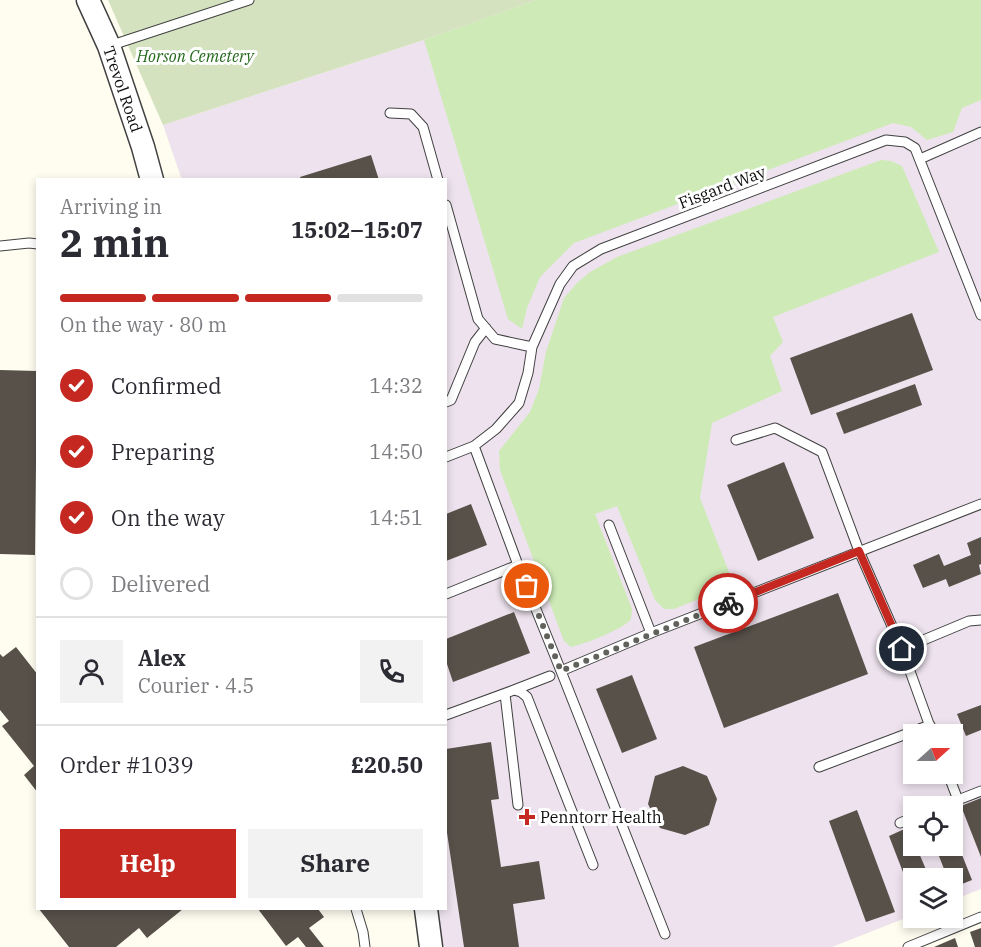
<!DOCTYPE html>
<html lang="en">
<head>
<meta charset="utf-8">
<style>
  :root { --surface:#fff; --page:#f2f2f3; --text:#2b2b33; --muted:#7c7c81; --line:#e1e1e2; --accent:#c42821 }
  body { margin:0; font-family:"IBM Plex Serif",serif; background:var(--page); color:var(--text); height:100vh; display:flex; flex-direction:column; font-size:22px; white-space:nowrap }
  * { box-sizing:border-box; margin:0 }
  p { font-size:20px; color:var(--muted) }
  .icon { flex:none; width:33px; height:33px; fill:none; stroke:currentColor; stroke-width:2; stroke-linecap:round; stroke-linejoin:round }
  .map { position:relative; flex:1; overflow:hidden }
  .drawer { position:absolute; left:36px; top:178px; width:411px; height:732px; display:flex; flex-direction:column; background:var(--surface); border-radius:0px; box-shadow:0 3px 9px #0003 }
  .drawer>* { flex:none }
  .needle { width:39px; rotate:69deg }
  .fabs { position:absolute; left:903px; top:724px; display:grid; gap:12px }
  .fabs a { display:grid; place-items:center; width:60px; height:60px; border-radius:0px; background:var(--surface); box-shadow:0 3px 9px #0003; font-size:30px }
  .pin { position:absolute; display:grid; place-items:center; width:51px; height:51px; color:#fff; margin:-26px; border:3px solid #fff; border-radius:50%; box-shadow:0 2px 6px #0007 }
  .courier { position:absolute; display:grid; place-items:center; width:60px; height:60px; margin:-30px; border:4px solid #c42821; border-radius:50%; background:#fff; color:#222; box-shadow:0 2px 8px #0007 }
  .overview em { font-style:normal; font-weight:800 }
  .overview div { display:flex; flex-direction:column-reverse }
  .overview { display:flex; align-items:center; justify-content:space-between; height:102px; padding:0 24px }
  h1 { font-size:39px; font-weight:800; line-height:45px }
  .bar { display:grid; grid-template-columns:repeat(4,1fr); gap:9px 6px; align-content:center; height:72px; padding:0 24px }
  .bar i { height:8px; border-radius:4px; background:var(--line) }
  .bar .active { background:var(--accent) }
  .bar p { grid-column:span 4 }
  .line { display:flex; align-items:center; gap:15px; padding:0 24px; border-top:2px solid var(--line) }
  .line div { flex:1 }
  .round { display:grid; place-items:center; flex:none; width:63px; height:63px; border-radius:0px; background:var(--page) }
  ol { padding:0 24px; list-style:none }
  li { display:flex; align-items:center; gap:18px; height:66px }
  li p { margin-inline-start:auto }
  li .icon { padding:6px; border-radius:50%; background:var(--accent); color:#fff; stroke-width:4 }
  li:last-child { color:var(--muted) }
  li i { width:33px; height:33px; border:3px solid var(--line); border-radius:50% }
  .action { display:flex; gap:12px; margin-top:auto; padding:12px 24px }
  .action a { flex:1; height:69px; border-radius:0px; background:var(--accent); color:#fff; font-size:24px; font-weight:800; line-height:69px; text-align:center }
  .action a+a { background:var(--page); color:var(--text) }
  .map>svg:first-child { display:block }
  .industrial { fill:#ede2ed; fill-rule:evenodd }
  .green { fill:#ceebb7 }
  .cemetery { fill:#d4e2bf }
  .building { fill:#57514a }
  .lines { fill:none; stroke-linecap:round; stroke-linejoin:round }
  .service-casing { stroke:#414141; stroke-width:11 }
  .tertiary-casing { stroke:#414141; stroke-width:25 }
  .service { stroke:#fff; stroke-width:9 }
  .tertiary { stroke:#fff; stroke-width:22 }
  .done { stroke:#62625d; stroke-width:6; stroke-dasharray:0 10.8 }
  .route { stroke:#c42821; stroke-width:8 }
  .poi-dot { fill:#c42821; stroke:#fff; stroke-width:2 }
  .labels { text-anchor:middle; stroke-width:6; stroke-linejoin:round; paint-order:stroke }
  .park-label { font-size:16px; font-style:italic; fill:#25691c; stroke:#fff }
  .street-label { font-size:16px; fill:#0e0e0e; stroke:#fff }
  .poi-label { font-size:16px; fill:#0e0e0e; stroke:#fff; text-anchor:start }
</style>
</head>
<body>
<div class="map">
<svg width="981" height="947" viewBox="0 0 981 947">
  <rect width="100%" height="100%" fill="#fffdf0"/>
  <path class="industrial" d="M 536,0 L 981,0 L 981,889 L 953,900 L 952,879 L 914,879 L 913,915 L 832,947 L 444,947 L 436,909 L 446,909 L 446,180 L 182,180 L 163,125 L 424,40 ZM 914,735 L 952,735 L 952,774 L 914,774 ZM 914,807 L 952,807 L 952,846 L 914,846 Z"/>
  <path class="green" d="M 536,0 L 981,0 L 981,100 L 962,108 L 953,132 L 927,140 L 911,127 L 893,123 L 574,243 L 540,277 L 527,308 L 522,329 L 508,319 L 424,40 Z
    M 881,160 L 891,161 L 902,166 L 939,252 L 773,317 L 783,342 L 770,356 L 782,391 L 712,423 L 700,498 L 734,585 L 674,609 L 664,609 L 655,600 L 617,506 L 595,514 L 632,609 C 632,610 631,618 631,619 C 626,628 582,645 571,647 L 564,641 L 500,470 L 499,451 L 530,412 L 539,389 L 546,352 L 564,298 L 577,283 L 590,272 L 617,257 Z"/>
  <path class="cemetery" d="M 108,0 L 536,0 L 424,40 L 163,125 Z"/>
  <path class="building" d="M 371,155 L 379,180 L 301,180 L 300,177 Z
    M 912,313 L 933,370 L 811,415 L 790,358 Z
    M 0,370 L 37,371 L 35,555 L 0,554 Z
    M 915,384 L 922,405 L 844,434 L 836,413 Z
    M 784,462 L 814,538 L 758,561 L 727,485 Z
    M 471,504 L 487,545 L 446,561 L 446,514 Z
    M 981,537 L 981,564 L 979,565 L 981,574 L 949,587 L 946,579 L 923,588 L 913,565 L 939,554 L 944,566 L 971,555 L 967,543 Z
    M 838,593 L 868,674 L 724,728 L 694,647 Z
    M 514,612 L 530,653 L 453,682 L 446,661 L 446,639 Z
    M 16,647 L 38,675 L 38,695 L 36,696 L 38,698 L 38,793 L 24,775 L 34,766 L 2,726 L 9,721 L 0,710 L 0,654 L 3,657 Z
    M 632,675 L 657,739 L 622,753 L 596,689 Z
    M 981,705 L 981,730 L 966,736 L 957,714 Z
    M 491,742 L 499,799 L 491,800 L 501,867 L 539,861 L 545,899 L 513,904 L 519,947 L 464,947 L 446,826 L 446,749 Z
    M 683,766 L 707,776 L 717,799 L 709,825 L 685,835 L 660,828 L 648,804 L 655,776 Z
    M 981,798 L 981,857 L 961,806 Z
    M 857,810 L 895,912 L 866,922 L 829,821 Z
    M 909,827 L 914,839 L 914,846 L 916,846 L 930,879 L 914,879 L 913,898 L 889,836 Z
    M 953,832 L 972,880 L 952,888 L 952,879 L 948,879 L 935,846 L 952,846 Z
    M 39,909 L 183,909 L 147,938 L 139,928 L 116,947 L 69,947 Z
    M 258,909 L 318,909 L 324,917 L 309,928 L 324,947 L 306,947 L 298,937 L 286,946 Z
    M 981,928 L 981,947 L 975,947 L 970,932 Z
    M 955,938 L 958,947 L 934,947 Z"/>
  <g class="lines">
    <g class="service-casing">
      <path id="service" d="M 109,46 L 249,0
        M 390,113 L 411,114 L 423,127 L 438,180
        M 920,159 L 981,132
        M 446,205 L 478,319 L 495,339 L 532,347
        M 0,246 L 29,243 L 38,244
        M 446,402 L 451,400 L 475,342 L 486,328
        M 736,440 L 775,428 L 822,452 L 859,551 L 902,649 L 933,735
        M 474,446 L 518,565 L 561,671 L 651,633 L 981,504
        M 446,457 L 474,446 L 496,429 L 519,403 L 528,373 L 532,347 L 560,284 L 573,266 L 601,249 L 886,140 L 905,142 L 915,148 L 981,315
        M 609,525 L 651,633
        M 446,594 L 518,565
        M 902,649 L 969,621 L 981,620
        M 561,671 L 665,934
        M 514,690 L 550,676
        M 505,694 L 518,805
        M 446,715 L 514,690 L 521,692 L 527,697 L 593,865
        M 819,767 L 930,725
        M 948,774 L 958,800
        M 940,807 L 981,791
        M 900,823 L 914,817
        M 356,909 L 363,932 L 365,947
        M 908,947 L 981,917"/>
    </g>
    <g class="tertiary-casing">
      <path id="tertiary" d="M 88,0 L 109,46 L 143,147 L 152,180
        M 426,909 L 431,947"/>
    </g>
    <use href="#service" class="service"/>
    <use href="#tertiary" class="tertiary"/>
  </g>
  <g class="lines">
    <path class="done" d="M 527,586 L 561,671 L 728,603"/>
    <path class="route" d="M 728,603 L 859,551 L 902,649"/>
  </g>
  <path class="poi-dot" d="M524 808h6v6h6v6h-6v6h-6v-6h-6v-6h6z"/>
  <g class="labels">
    <g class="park-label">
      <text x="195" y="62">Horson Cemetery</text>
    </g>
    <g class="street-label">
      <text transform="translate(123 89) rotate(71)" y="6">Trevol Road</text>
      <text transform="translate(722 187) rotate(-21)" y="6">Fisgard Way</text>
    </g>
    <g class="poi-label">
      <text x="540" y="823">Penntorr Health</text>
    </g>
  </g>
</svg>
<div class="fabs">
<a><svg class="needle" viewBox="-14 -14 28 28"><path d="M0-13l5 13h-10z" fill="#e53935"/><path d="M0 13l5-13h-10z" fill="#7c7c81"/></svg></a>
<a><svg class="icon" aria-label="locate" viewBox="0 0 24 24"><circle cx="12" cy="12" r="6"/><path d="M12 2v4M12 18v4M2 12h4M18 12h4"/></svg></a>
<a><svg class="icon" aria-label="layers" viewBox="0 0 24 24"><path d="M12 4l9 5-9 5-9-5zM3 14l9 5 9-5"/></svg></a>
</div>
<div class="pin" style="left:527px;top:586px;background:#ea580c"><svg class="icon" aria-label="bag" viewBox="0 0 24 24"><path d="M5 8h14l-1 12H6zM9 8a3 3 0 0 1 6 0"/></svg></div>
<div class="pin" style="left:902px;top:649px;background:#1f2937"><svg class="icon" aria-label="home" viewBox="0 0 24 24"><path d="M3 11l9-7 9 7M6 9v11h12V9"/></svg></div>
<div class="courier" style="left:728px;top:603px"><svg class="icon" aria-label="bike" viewBox="0 0 24 24"><circle cx="6" cy="16" r="4"/><circle cx="18" cy="16" r="4"/><path d="M6 16l4-8h5l3 8M10 8l3 8H6M13 5h3"/></svg></div>
<section class="drawer">
<div class="overview"><div><h1>2 min</h1><p>Arriving in</p></div><em>15:02–15:07</em></div>
<div class="bar"><i class="active"></i><i class="active"></i><i class="active"></i><i></i><p>On the way · 80 m</p></div>
<ol>
<li><svg class="icon" aria-label="check" viewBox="0 0 24 24"><path d="M5 12l5 5 9-10"/></svg>Confirmed<p>14:32</p></li>
<li><svg class="icon" aria-label="check" viewBox="0 0 24 24"><path d="M5 12l5 5 9-10"/></svg>Preparing<p>14:50</p></li>
<li><svg class="icon" aria-label="check" viewBox="0 0 24 24"><path d="M5 12l5 5 9-10"/></svg>On the way<p>14:51</p></li>
<li><i></i>Delivered</li>
</ol>
<div class="line" style="height:108px"><a class="round"><svg class="icon" aria-label="person" viewBox="0 0 24 24"><circle cx="12" cy="8" r="4"/><path d="M4 21q1-7 8-7t8 7"/></svg></a><div><b>Alex</b><p>Courier · 4.5</p></div><a class="round"><svg class="icon" aria-label="phone" viewBox="0 0 24 24"><path d="M5 4h4l2 5-3 2q2 4 5 5l2-3 5 2v4C11 20 4 13 5 4z"/></svg></a></div>
<div class="line" style="height:78px"><div>Order #1039</div><b>£20.50</b></div>
<div class="action"><a>Help</a><a>Share</a></div>
</section>
</div>
</body>
</html>
